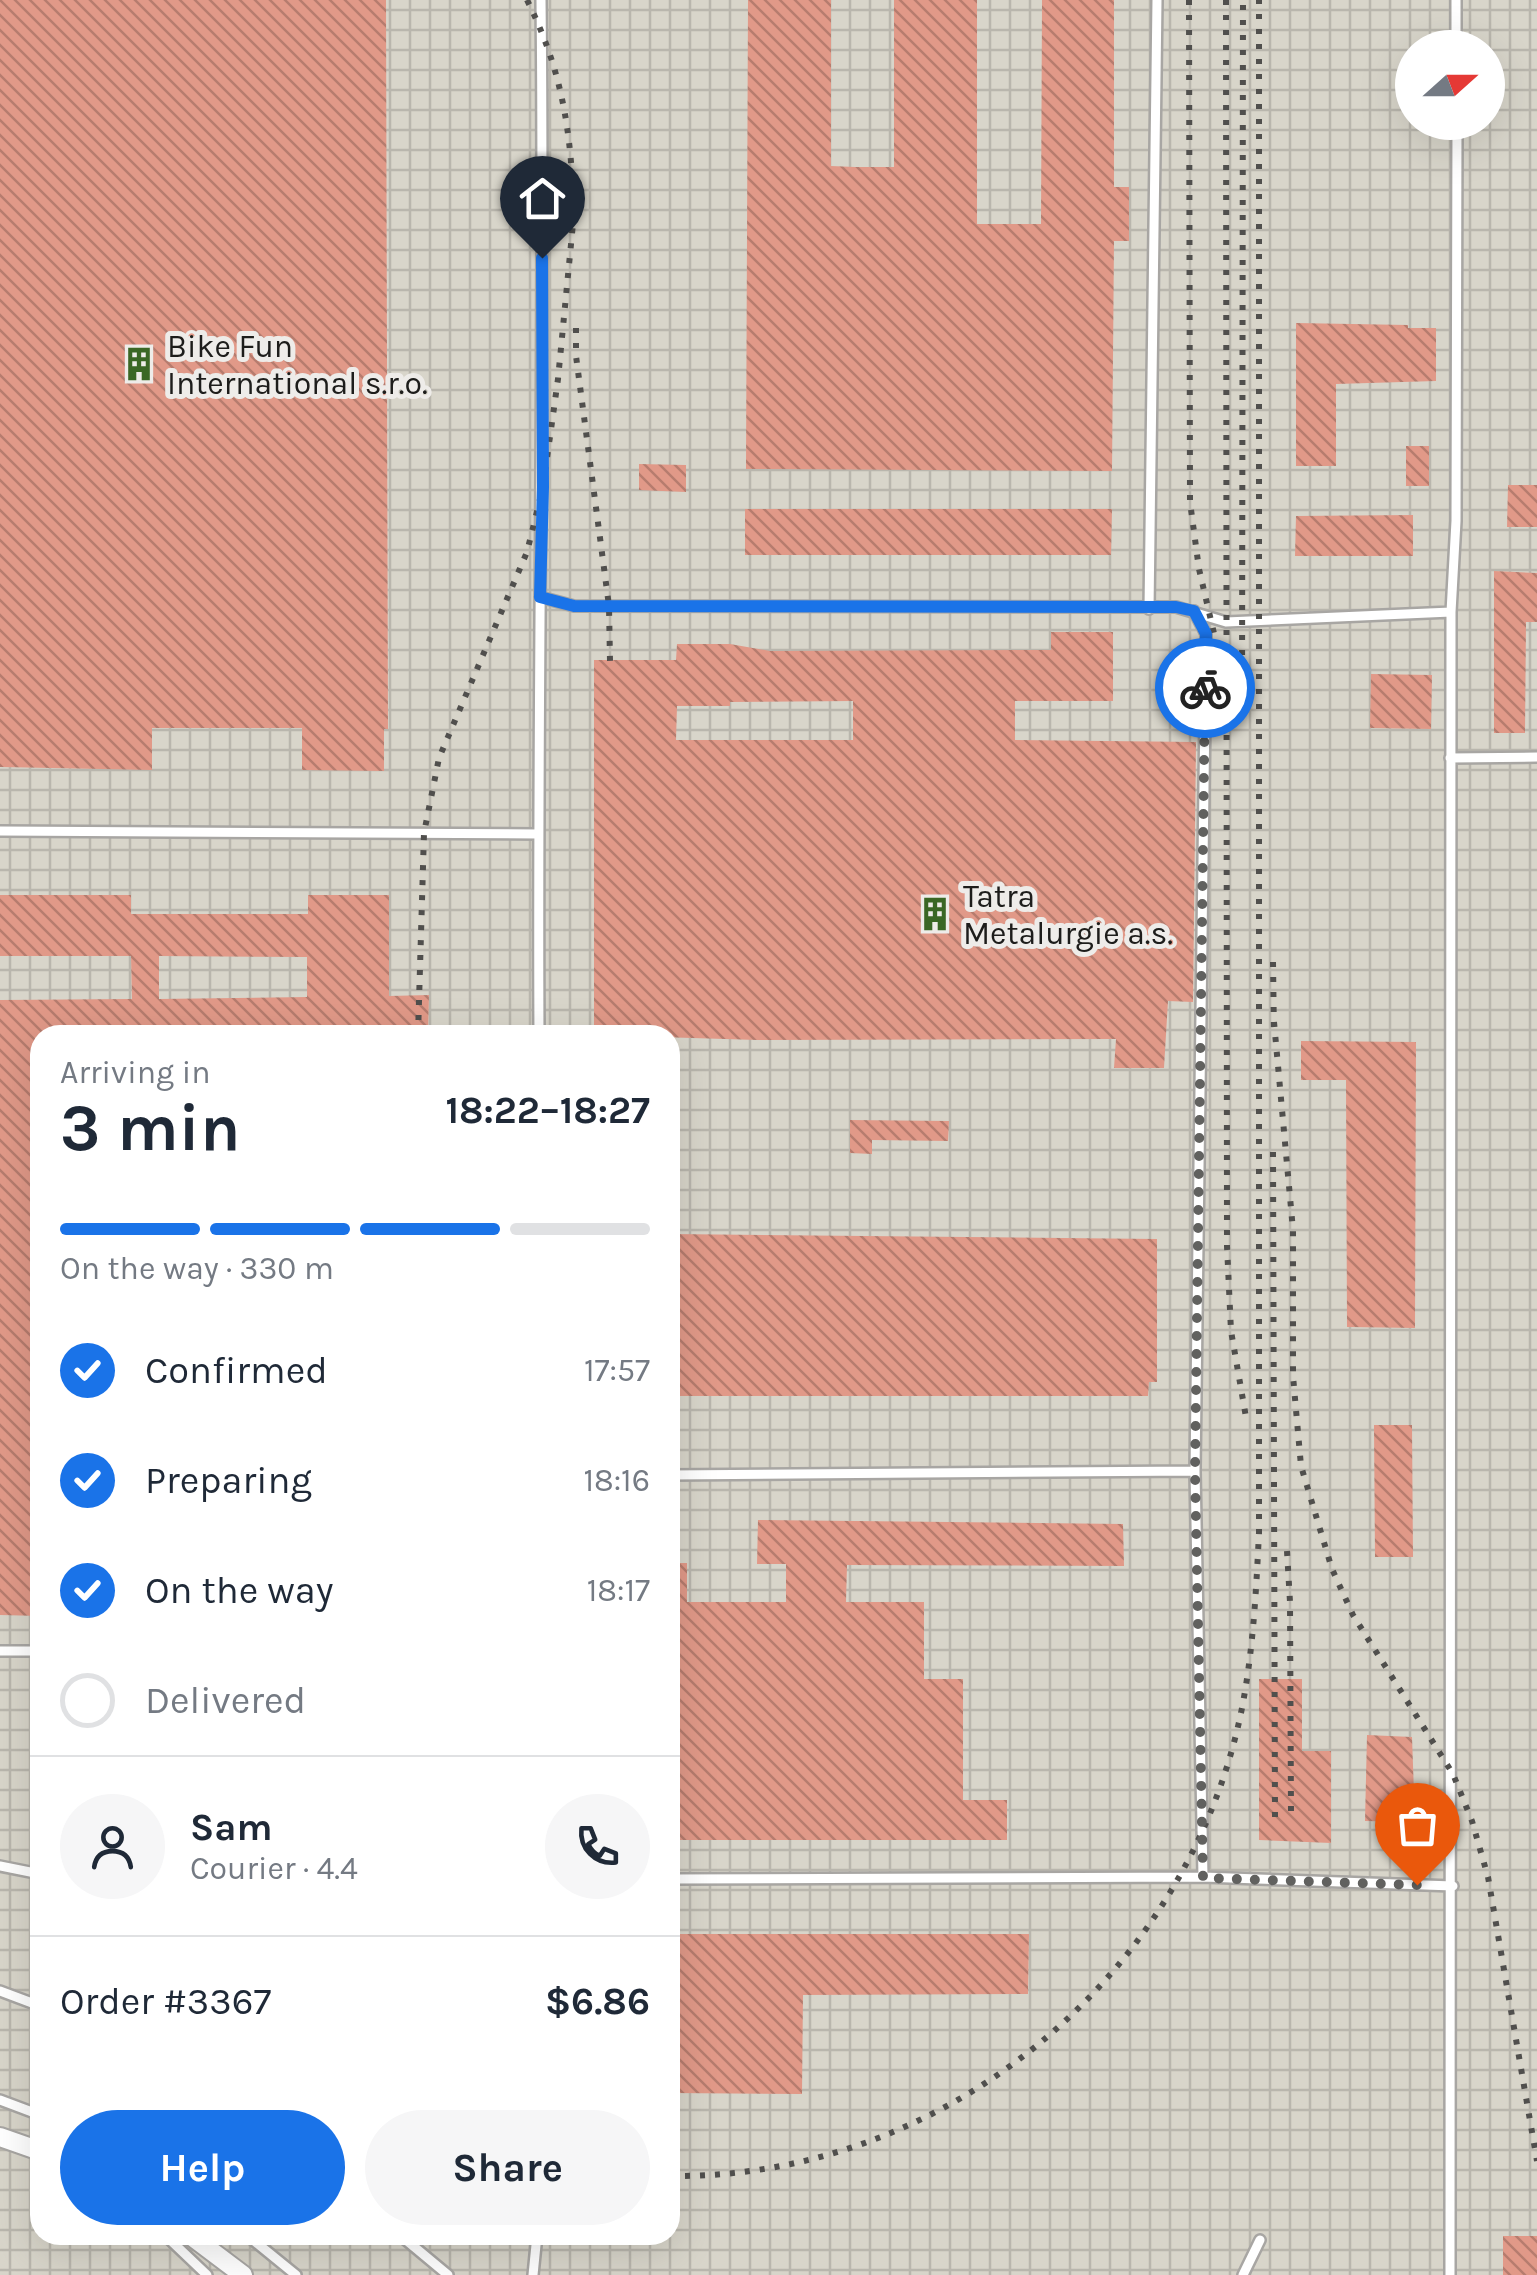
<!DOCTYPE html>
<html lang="en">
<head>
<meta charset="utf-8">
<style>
  :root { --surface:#fff; --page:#f6f6f7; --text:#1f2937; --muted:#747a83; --line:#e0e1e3; --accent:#1a73e8 }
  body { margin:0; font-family:Karla,sans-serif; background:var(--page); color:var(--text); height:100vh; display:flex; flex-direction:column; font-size:38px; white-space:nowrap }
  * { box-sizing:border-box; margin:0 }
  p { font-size:32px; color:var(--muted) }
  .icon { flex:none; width:55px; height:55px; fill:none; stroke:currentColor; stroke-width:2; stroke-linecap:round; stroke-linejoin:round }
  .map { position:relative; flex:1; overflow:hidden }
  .details { position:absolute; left:30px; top:1025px; width:650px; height:1220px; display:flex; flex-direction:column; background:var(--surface); border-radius:30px; box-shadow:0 10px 40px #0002 }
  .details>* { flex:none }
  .needle { width:65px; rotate:69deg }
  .controls { position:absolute; left:1395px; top:30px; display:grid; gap:20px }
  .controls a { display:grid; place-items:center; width:110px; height:110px; border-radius:50%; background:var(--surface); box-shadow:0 10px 40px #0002; font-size:50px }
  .pin { position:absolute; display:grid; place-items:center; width:85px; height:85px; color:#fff; margin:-102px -42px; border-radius:50% 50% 50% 0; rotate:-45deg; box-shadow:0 0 10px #0007 }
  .pin .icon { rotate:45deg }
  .courier { position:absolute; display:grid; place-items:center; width:100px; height:100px; margin:-50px; border:8px solid #1a73e8; border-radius:50%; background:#fff; color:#222; box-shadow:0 2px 12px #0007 }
  .headline em { font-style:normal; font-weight:700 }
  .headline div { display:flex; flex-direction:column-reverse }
  .headline { display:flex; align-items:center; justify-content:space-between; height:170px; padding:0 30px }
  h1 { font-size:65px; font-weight:700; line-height:75px }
  .bar { display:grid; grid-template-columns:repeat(4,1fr); gap:15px 10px; align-content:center; height:120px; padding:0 30px }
  .bar i { height:12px; border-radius:8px; background:var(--line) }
  .bar .selected { background:var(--accent) }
  .bar p { grid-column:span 4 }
  .line { display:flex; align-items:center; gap:25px; padding:0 30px; border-top:2px solid var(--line) }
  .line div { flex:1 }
  .round { display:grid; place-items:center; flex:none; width:105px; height:105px; border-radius:52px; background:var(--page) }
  ol { padding:0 30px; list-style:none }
  li { display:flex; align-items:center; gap:30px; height:110px }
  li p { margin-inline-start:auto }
  li .icon { padding:10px; border-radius:50%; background:var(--accent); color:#fff; stroke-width:4 }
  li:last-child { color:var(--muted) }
  li i { width:55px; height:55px; border:5px solid var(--line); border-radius:50% }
  .cta { display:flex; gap:20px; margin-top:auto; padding:20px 30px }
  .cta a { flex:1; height:115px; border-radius:60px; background:var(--accent); color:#fff; font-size:40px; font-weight:700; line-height:115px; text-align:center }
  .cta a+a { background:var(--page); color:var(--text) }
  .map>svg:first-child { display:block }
  .industrial { fill:url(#industrial-grid); fill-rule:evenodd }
  .building { fill:url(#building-back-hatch); fill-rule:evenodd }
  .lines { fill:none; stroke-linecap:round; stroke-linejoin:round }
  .service-casing { stroke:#a8a6a3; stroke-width:14 }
  .minor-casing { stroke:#a8a6a3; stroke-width:22 }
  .service { stroke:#fff; stroke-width:9 }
  .minor { stroke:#fff; stroke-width:18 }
  .rail { stroke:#504f4d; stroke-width:6; stroke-dasharray:5 10; stroke-linecap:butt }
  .done { stroke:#61615f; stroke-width:10; stroke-dasharray:0 18 }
  .route { stroke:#1a73e8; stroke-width:12 }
  .labels { text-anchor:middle; stroke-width:10; stroke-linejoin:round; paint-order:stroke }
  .poi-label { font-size:32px; fill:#1d1d1b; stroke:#eeece9; text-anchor:start }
</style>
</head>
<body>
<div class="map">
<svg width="1537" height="2275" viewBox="0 0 1537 2275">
  <defs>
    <pattern id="industrial-grid" width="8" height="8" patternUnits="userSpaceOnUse" patternTransform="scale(2.5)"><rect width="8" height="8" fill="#d8d5ca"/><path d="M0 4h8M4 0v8" fill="none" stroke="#b9b6ad"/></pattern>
    <pattern id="building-back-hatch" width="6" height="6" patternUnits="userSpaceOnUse" patternTransform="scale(2.5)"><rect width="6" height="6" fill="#e19988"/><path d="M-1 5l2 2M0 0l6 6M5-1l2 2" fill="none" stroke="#b67c6e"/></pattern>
  </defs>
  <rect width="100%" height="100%" fill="#e0dfdc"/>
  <path class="industrial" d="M 0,0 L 1537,0 L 1537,2275 L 0,2275 ZM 1412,48 L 1488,48 L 1488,122 L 1412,122 ZM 40,1035 L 670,1035 L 670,2235 L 40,2235 Z"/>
  <path class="building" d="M 0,0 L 386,0 L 388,729 L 384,729 L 384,771 L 302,770 L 302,728 L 152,728 L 152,770 L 0,767 Z
    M 748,0 L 831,0 L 831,166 L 855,167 L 894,167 L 894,0 L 977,0 L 977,224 L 1041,224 L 1042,0 L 1114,0 L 1114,187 L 1129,187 L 1129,241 L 1114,241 L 1112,471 L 746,469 Z
    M 1296,323 L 1408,325 L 1408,328 L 1436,328 L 1436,381 L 1336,384 L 1336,466 L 1296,466 Z
    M 1406,446 L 1429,446 L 1429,486 L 1406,486 Z
    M 639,464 L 686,465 L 686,492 L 639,490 Z
    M 1508,485 L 1537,485 L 1537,527 L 1507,527 Z
    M 745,509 L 1112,509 L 1111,555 L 745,555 Z
    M 1413,515 L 1413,556 L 1295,556 L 1296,516 Z
    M 1494,571 L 1537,573 L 1537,622 L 1526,622 L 1525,733 L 1494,733 Z
    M 1051,632 L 1113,632 L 1113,701 L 1015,701 L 1015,740 L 1196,742 L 1193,1002 L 1168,1001 L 1164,1068 L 1114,1068 L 1116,1039 L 757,1040 L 594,1035 L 594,660 L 676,660 L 677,644 L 730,644 L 770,651 L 1051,650 ZM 853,701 L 853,740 L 676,740 L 677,706 L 730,706 L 730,702 Z
    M 1371,674 L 1432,675 L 1431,729 L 1370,728 Z
    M 0,895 L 131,895 L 131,914 L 308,914 L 308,895 L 389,895 L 389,996 L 429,995 L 428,1035 L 40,1035 L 40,1616 L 0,1615 L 0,1000 L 132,999 L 131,956 L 0,956 ZM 159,956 L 307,957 L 307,997 L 159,999 Z
    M 1301,1041 L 1416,1042 L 1415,1328 L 1347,1327 L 1346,1080 L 1301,1080 Z
    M 850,1120 L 949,1121 L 948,1141 L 872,1140 L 872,1154 L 850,1153 Z
    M 670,1234 L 1157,1239 L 1157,1382 L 1149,1382 L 1148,1396 L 670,1396 Z
    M 1374,1425 L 1412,1425 L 1413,1557 L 1375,1557 Z
    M 758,1520 L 1123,1524 L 1124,1566 L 847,1565 L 846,1602 L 924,1602 L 924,1679 L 963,1679 L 963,1800 L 1007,1800 L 1007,1840 L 670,1840 L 670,1563 L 687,1563 L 687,1602 L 786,1602 L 786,1564 L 757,1564 Z
    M 1259,1679 L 1302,1679 L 1302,1751 L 1331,1751 L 1331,1843 L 1259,1840 Z
    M 1367,1735 L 1412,1737 L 1415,1822 L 1365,1821 Z
    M 670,1934 L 1029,1934 L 1028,1994 L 803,1995 L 802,2094 L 670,2093 Z
    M 1503,2236 L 1537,2236 L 1537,2275 L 1503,2275 Z"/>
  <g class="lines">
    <g class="service-casing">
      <path id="service" d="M 1456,0 L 1456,48
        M 540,597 L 574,606 L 1176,607 L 1226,622 L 1451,612 L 1450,2275
        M 1149,609 L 1157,0
        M 1194,611 L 1206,634 L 1195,1471
        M 1451,612 L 1456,521 L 1457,122
        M 1450,758 L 1537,757
        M 0,831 L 538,834
        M 539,1035 C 537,690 545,345 541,0
        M 670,1475 L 1195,1471 L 1203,1877
        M 0,1651 L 40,1651
        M 0,1866 L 40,1874
        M 670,1879 L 1203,1877 L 1453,1886
        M 0,1991 L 40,2006
        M 0,2100 L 40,2115
        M 165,2235 L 207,2275
        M 247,2235 L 296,2275
        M 400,2235 L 448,2275
        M 533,2275 L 537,2235
        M 1243,2275 L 1260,2240"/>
    </g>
    <g class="minor-casing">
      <path id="minor" d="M 0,2137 L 40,2151
        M 190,2235 L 243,2275"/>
    </g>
    <use href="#service" class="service"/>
    <use href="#minor" class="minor"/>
    <path class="rail" d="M 527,0 C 565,76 572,140 574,223
      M 1189,0 L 1190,502 L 1199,569 L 1216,642
      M 1226,0 L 1227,1246 L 1231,1331 L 1247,1423
      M 576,328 L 576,356 L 609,606 L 610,661
      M 1242,715 L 1243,0
      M 1273,962 L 1274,1037
      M 1274,1022 L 1293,1230 L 1293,1376 L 1301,1466 L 1332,1569 L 1353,1615 L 1453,1774 L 1472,1821 L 1488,1877 L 1537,2161
      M 418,1035 L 424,833 L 439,758 L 527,552 L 543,487 L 558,379 L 574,213
      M 1273,1152 L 1275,1817
      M 1287,1551 L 1290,1602 L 1291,1815
      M 670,2176 C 942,2179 1185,1980 1241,1713 C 1253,1654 1256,1593 1259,1533 L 1259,0"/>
  </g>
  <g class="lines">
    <path class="done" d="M 1205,688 L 1195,1471 L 1203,1878 L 1417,1885"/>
    <path class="route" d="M 542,258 L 543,487 L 540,597 L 574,606 L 1176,607 L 1194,611 L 1206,634 L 1205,688"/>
  </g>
  <defs>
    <g id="building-bare" transform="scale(2.7)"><path d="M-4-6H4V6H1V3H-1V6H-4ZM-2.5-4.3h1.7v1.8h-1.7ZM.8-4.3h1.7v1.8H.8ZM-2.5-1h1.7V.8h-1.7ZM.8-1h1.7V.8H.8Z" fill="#3a6725" stroke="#eeece9" stroke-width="2.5" paint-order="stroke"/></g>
  </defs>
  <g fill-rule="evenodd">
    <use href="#building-bare" x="139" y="364"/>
    <use href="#building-bare" x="935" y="914"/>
  </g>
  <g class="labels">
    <g class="poi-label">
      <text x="167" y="357">Bike Fun<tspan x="167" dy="37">International s.r.o.</tspan></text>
      <text x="963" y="907">Tatra<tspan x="963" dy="37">Metalurgie a.s.</tspan></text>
    </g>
  </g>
</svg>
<div class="controls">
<a><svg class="needle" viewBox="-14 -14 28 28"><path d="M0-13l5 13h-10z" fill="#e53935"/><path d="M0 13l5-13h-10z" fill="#747a83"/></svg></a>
</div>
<div class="pin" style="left:1417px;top:1885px;background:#ea580c"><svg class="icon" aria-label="bag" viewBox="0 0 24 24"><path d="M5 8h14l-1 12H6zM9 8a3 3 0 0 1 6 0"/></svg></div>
<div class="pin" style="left:542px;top:258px;background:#1f2937"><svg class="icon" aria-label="home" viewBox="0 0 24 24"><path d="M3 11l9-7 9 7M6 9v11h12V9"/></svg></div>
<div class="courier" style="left:1205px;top:688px"><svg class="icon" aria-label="bike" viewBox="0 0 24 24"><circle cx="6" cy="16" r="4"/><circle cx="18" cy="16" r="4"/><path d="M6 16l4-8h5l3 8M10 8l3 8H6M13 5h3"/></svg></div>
<section class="details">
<div class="headline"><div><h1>3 min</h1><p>Arriving in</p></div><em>18:22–18:27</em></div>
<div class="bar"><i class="selected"></i><i class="selected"></i><i class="selected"></i><i></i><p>On the way · 330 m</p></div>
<ol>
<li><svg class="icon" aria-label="check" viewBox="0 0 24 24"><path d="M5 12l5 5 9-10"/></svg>Confirmed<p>17:57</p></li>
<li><svg class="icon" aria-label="check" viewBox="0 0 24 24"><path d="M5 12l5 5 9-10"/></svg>Preparing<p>18:16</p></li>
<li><svg class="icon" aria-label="check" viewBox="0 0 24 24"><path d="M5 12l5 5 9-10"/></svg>On the way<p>18:17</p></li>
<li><i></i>Delivered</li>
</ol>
<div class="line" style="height:180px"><a class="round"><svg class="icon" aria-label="person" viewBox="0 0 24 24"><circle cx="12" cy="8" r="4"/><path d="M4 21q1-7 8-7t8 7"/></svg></a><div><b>Sam</b><p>Courier · 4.4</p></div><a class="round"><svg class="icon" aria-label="phone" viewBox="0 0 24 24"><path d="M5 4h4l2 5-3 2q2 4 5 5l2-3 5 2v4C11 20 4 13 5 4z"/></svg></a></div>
<div class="line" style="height:130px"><div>Order #3367</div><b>$6.86</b></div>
<div class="cta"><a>Help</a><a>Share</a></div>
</section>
</div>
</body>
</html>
